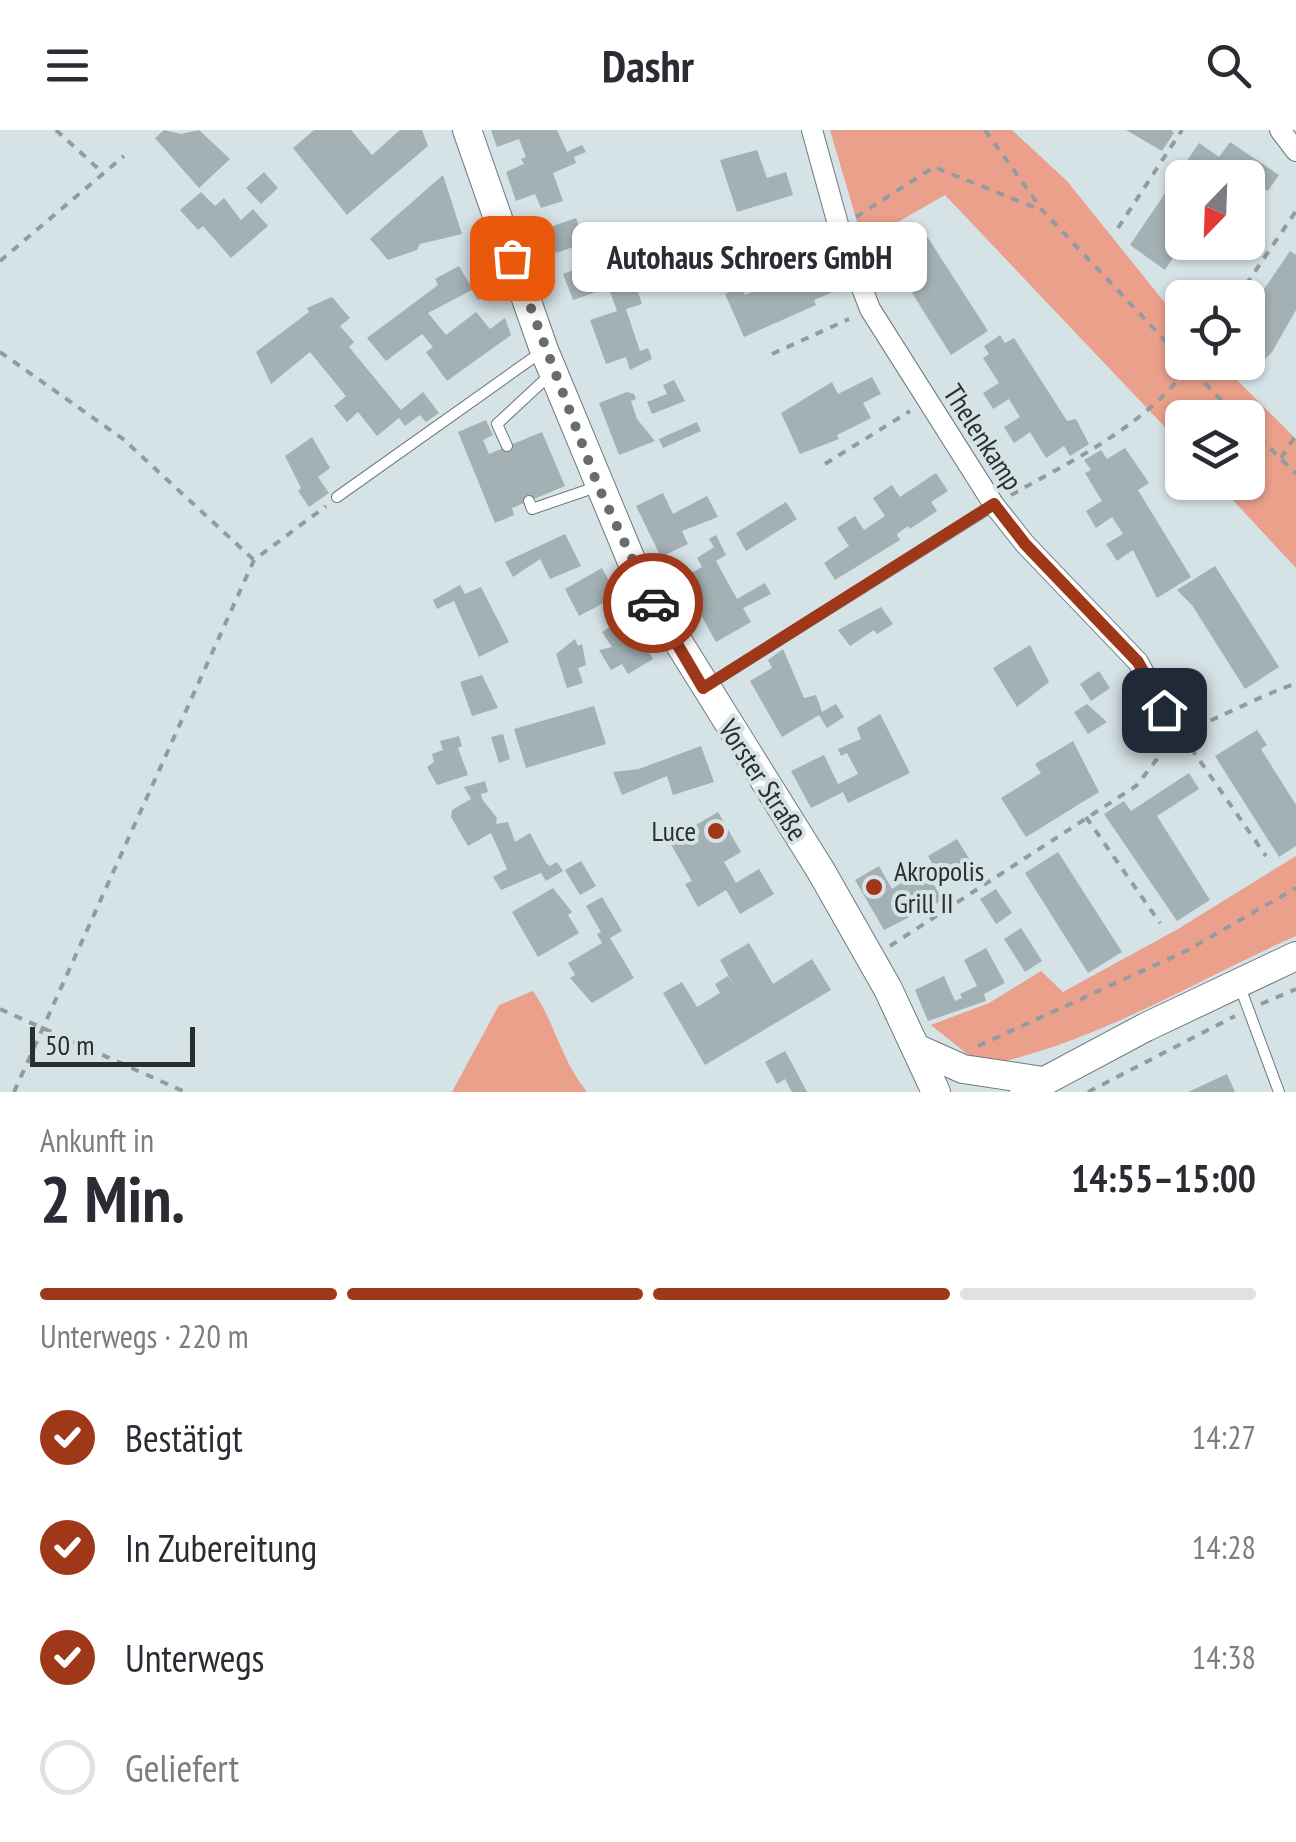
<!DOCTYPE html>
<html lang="de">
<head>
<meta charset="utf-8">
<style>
  :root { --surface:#fff; --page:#f7f7f7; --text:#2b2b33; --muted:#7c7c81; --line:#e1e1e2; --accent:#9f3818 }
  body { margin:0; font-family:"PT Sans Narrow",sans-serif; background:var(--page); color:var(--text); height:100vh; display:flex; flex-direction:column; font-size:38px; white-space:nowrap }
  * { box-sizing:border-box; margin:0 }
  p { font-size:32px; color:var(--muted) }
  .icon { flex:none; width:55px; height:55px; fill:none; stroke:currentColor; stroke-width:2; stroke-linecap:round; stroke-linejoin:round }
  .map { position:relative; height:962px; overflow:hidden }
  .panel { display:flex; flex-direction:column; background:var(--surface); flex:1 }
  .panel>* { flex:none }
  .needle { width:65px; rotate:203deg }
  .controls { position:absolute; left:1165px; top:30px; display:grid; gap:20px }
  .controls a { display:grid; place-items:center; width:100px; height:100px; border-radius:15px; background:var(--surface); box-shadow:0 2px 8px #0004; font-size:50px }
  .scale { position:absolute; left:30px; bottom:25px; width:165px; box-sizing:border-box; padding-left:10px; border:5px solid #292e30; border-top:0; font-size:28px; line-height:35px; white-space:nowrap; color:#292e30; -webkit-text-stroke:8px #d5e2e6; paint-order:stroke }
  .pin { position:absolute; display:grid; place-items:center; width:85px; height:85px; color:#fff; margin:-42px; border-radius:20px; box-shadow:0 5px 15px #0006 }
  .courier { position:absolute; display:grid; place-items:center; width:100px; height:100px; margin:-50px; border:8px solid #9f3818; border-radius:50%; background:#fff; color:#222; box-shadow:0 2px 12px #0007 }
  .bubble { position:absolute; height:70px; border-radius:15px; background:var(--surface); box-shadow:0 2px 8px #0004; font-size:32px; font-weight:700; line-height:70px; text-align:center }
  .overview em { font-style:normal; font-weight:700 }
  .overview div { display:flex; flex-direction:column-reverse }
  .overview { display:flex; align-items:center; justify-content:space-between; height:170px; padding:0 40px }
  h1 { font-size:65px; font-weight:700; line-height:75px }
  .bar { display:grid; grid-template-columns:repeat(4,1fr); gap:15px 10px; align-content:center; height:120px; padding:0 40px }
  .bar i { height:12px; border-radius:8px; background:var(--line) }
  .bar .selected { background:var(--accent) }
  .bar p { grid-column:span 4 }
  ol { padding:0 40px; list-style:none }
  li { display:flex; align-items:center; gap:30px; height:110px }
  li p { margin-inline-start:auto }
  li .icon { padding:10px; border-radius:50%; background:var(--accent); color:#fff; stroke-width:4 }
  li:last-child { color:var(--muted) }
  li i { width:55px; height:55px; border:5px solid var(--line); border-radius:50% }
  header { display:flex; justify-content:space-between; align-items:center; height:130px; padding:0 40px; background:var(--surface); font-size:45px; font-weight:700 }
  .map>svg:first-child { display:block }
  .green { fill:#eaa08a }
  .building { fill:#a3b0b4 }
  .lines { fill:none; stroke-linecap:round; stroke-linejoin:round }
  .lane-casing { stroke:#6e7a7e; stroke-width:12 }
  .street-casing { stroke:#6e7a7e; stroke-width:22 }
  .secondary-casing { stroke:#6e7a7e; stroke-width:30 }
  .path { stroke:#929ca0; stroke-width:4; stroke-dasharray:8 8; stroke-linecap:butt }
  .lane { stroke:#fff; stroke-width:10 }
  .street { stroke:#fff; stroke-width:20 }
  .secondary { stroke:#fff; stroke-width:28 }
  .done { stroke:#656d70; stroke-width:10; stroke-dasharray:0 18 }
  .route { stroke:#9f3818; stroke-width:12 }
  .poi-dot { fill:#9f3818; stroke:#d5e2e6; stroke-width:4 }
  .labels { text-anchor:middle; stroke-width:8; stroke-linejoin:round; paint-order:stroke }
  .street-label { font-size:28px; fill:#292e30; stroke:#d5e2e6 }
  .poi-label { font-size:28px; fill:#292e30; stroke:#d5e2e6; text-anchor:end }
</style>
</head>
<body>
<header><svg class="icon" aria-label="menu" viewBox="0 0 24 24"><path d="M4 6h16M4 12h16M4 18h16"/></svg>Dashr<svg class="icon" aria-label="search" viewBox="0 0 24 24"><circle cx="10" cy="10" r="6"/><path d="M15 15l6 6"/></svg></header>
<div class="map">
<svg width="1296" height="962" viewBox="0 0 1296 962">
  <rect width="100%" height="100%" fill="#d5e2e6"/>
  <path class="green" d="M 830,0 L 1012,0 L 1067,51 L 1182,194 L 1182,232 L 1220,233 L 1296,309 L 1296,438 L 1217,353 L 1248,352 L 1248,288 L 1182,288 L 1182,315 L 945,65 L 863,112 Z
    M 1296,726 L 1296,806 C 1194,851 1093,915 982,936 L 931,895 L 989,873 L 1041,841 L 1063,862 L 1178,799 Z
    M 533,861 C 556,895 561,930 587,962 L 452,962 L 499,875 Z"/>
  <path class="building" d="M 164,0 L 181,4 L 199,0 L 230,29 L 199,58 L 155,8 Z
    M 314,0 L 351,0 L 372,25 L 400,0 L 422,0 L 428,16 L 347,85 L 293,18 Z
    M 491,0 L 557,0 L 567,22 L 582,15 L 586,22 L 574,27 L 576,33 L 553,43 L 563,71 L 541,78 L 535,64 L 516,71 L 506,42 L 524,34 L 521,29 L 526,27 L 519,9 L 497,17 Z
    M 1126,0 L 1171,0 L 1174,3 L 1162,21 Z
    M 1230,12 L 1279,45 L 1268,61 L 1234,38 L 1228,48 L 1182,48 L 1182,114 L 1165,140 L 1130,115 L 1199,13 L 1219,27 Z
    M 757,20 L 767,48 L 786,42 L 793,65 L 737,82 L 720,30 Z
    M 264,42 L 278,58 L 261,74 L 246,58 Z
    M 443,45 L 462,104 L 420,114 L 417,120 L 388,130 L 370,109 Z
    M 201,62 L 215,76 L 224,68 L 241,90 L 253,79 L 268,96 L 231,128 L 203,96 L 198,100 L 180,80 Z
    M 576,88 L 585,113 L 556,123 L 547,98 Z
    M 921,97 L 988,201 L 951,225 L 885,120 Z
    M 603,105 L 608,118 L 588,124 L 584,112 Z
    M 1290,121 L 1296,125 L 1296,180 L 1272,222 L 1257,237 L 1248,230 L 1248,183 Z
    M 593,133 L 602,160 L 573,170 L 563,144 Z
    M 459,136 L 472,158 L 491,148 L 495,161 L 478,170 L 472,160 L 428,183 L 446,205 L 476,182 L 490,199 L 505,188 L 511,205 L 447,251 L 426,222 L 433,217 L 422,204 L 386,231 L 367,208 L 438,155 L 435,149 Z
    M 778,141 L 786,158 L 824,142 L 833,162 L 814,170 L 816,175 L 744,207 L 725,164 L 742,157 L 745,165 L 766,156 L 762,148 Z
    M 634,150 L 642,174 L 626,179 L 640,221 L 648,218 L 652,229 L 630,240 L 626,227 L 606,234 L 590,190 L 617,181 L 609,159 Z
    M 332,167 L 350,188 L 340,196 L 354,212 L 349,217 L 401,280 L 423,262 L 439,283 L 426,292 L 420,285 L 405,296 L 399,288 L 377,306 L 358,282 L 347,292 L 334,276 L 346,266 L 310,222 L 271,254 L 256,222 L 309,182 L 307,178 Z
    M 1000,205 L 1005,213 L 1014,208 L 1067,291 L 1076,289 L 1089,314 L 1070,326 L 1064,316 L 1046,328 L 1030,302 L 1014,313 L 1004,297 L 1020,287 L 1009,269 L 993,279 L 983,263 L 999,253 L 983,228 L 989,224 L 984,216 Z
    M 872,247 L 881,264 L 863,273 L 871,288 L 837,305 L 839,309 L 800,324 L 781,283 L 832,252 L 838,264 Z
    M 674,250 L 685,271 L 652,284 L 647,272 L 667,264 L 663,255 Z
    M 627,262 L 634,264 L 636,269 L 631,271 L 637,289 L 655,311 L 619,325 L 599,273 Z
    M 486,290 L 493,305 L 483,310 L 489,324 L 542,302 L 565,356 L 512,378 L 514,385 L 495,393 L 458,302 Z
    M 697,292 L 701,301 L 663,318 L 659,309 Z
    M 312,307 L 330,338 L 318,347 L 329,363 L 309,377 L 298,361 L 301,358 L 285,326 Z
    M 1125,318 L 1149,353 L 1138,360 L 1191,447 L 1157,468 L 1133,420 L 1117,431 L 1106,414 L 1123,404 L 1112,387 L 1096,398 L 1086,381 L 1102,371 L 1085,343 L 1091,340 L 1084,330 L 1101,320 L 1107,329 Z
    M 936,343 L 948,361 L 931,372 L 937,381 L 910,399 L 908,396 L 897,404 L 900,410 L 835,450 L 824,433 L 849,416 L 837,398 L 855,386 L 864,400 L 885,386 L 873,368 L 892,355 L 900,367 Z
    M 663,363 L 673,384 L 707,366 L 718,387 L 682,401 L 688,414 L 661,427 L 636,376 Z
    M 786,372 L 797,389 L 746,421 L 736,403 Z
    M 565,404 L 581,436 L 550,449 L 540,429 L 513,447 L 505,432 Z
    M 716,405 L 726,425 L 716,431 L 737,469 L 765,453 L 771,464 L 743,478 L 751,492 L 716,512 L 681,449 L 702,437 L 697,428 L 714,417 L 709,409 Z
    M 1215,436 L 1279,537 L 1245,559 L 1192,475 L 1177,460 Z
    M 602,438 L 617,466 L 579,486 L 565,459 Z
    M 460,455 L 465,464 L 481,457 L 509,512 L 479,527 L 454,471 L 437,479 L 433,470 Z
    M 881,477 L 893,494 L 877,504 L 874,500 L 850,516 L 838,500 Z
    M 628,486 L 653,529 L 628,544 L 622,534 L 611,540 L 599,520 L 612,517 L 602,502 Z
    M 575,509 L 578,516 L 582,514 L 586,535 L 578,538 L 583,553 L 567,558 L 556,524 Z
    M 1030,515 L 1049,552 L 1017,577 L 993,538 Z
    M 783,519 L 804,568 L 816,565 L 822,582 L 836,574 L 844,587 L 827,598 L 819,585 L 782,607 L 750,551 L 772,538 L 768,530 Z
    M 1099,541 L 1110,558 L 1091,571 L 1080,554 Z
    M 482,545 L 498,578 L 472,586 L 460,552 Z
    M 1087,574 L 1107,592 L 1088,604 L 1074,582 Z
    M 594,576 L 606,614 L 526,638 L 514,599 Z
    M 880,584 L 910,643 L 848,673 L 843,662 L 811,678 L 791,641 L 824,625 L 838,654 L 858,644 L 847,623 L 841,626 L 838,619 L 861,609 L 857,598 Z
    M 1257,600 L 1267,615 L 1261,619 L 1296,675 L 1296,716 L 1279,727 L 1215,626 Z
    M 503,604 L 510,629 L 499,633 L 491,607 Z
    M 459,606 L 462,616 L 458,618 L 468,645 L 437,655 L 427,637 L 434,632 L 432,624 L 443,620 L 440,611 Z
    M 1073,611 L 1099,662 L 1026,707 L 1001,668 L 1041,643 L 1035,634 Z
    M 701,616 L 714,652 L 673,665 L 667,646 L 622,665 L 613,642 L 639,639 Z
    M 1189,643 L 1199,659 L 1157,686 L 1210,770 L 1177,791 L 1104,684 L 1124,671 L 1131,681 Z
    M 485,651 L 488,662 L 481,664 L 482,669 L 497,688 L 496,694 L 508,692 L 515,712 L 530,703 L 546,733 L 550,736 L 557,732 L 563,741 L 546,751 L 541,743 L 501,760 L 493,747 L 507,739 L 491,703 L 468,716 L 451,687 L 452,680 L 471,669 L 464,657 Z
    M 718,682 L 741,722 L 724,732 L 736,753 L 759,739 L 774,764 L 740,784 L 726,760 L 698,777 L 685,754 L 692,751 L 669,711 Z
    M 957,709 L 970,730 L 940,748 L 928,726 Z
    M 1058,722 L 1122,822 L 1088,843 L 1025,743 Z
    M 581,731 L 596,756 L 580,765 L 565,740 Z
    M 879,736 L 892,759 L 924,738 L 943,770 L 884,800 L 855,750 Z
    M 553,758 L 572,782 L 568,785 L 579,803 L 538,827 L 512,782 Z
    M 996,759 L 1012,783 L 996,794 L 980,769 Z
    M 602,767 L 622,801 L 610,808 L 634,848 L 592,873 L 570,848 L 575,845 L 568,833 L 602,813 L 597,804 L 601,802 L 586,776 Z
    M 1021,798 L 1042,831 L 1025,842 L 1004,809 Z
    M 749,813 L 773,854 L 812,829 L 831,860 L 705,935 L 663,863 L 682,852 L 697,877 L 720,863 L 715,854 L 728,846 L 736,859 L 720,830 Z
    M 986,818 L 1005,853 L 984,864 L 986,871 L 928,891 L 915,860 L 944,846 L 955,871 L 962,868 L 960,864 L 977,856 L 964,830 Z
    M 785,921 L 797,943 L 807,962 L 792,962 L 785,949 L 777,954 L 765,932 Z
    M 1227,944 L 1235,962 L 1188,962 Z"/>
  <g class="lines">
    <g class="lane-casing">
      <path id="lane" d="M 507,316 L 497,294 L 552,243
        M 337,367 L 540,223
        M 529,371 L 532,379 L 599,356
        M 708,555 L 994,375
        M 1240,857 L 1279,962"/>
    </g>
    <g class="street-casing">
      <path id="street" d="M 812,0 L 839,98 L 870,179 L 994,375 L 1025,414 L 1138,532 L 1177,604
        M 1280,0 L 1296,21"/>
    </g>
    <g class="secondary-casing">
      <path id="secondary" d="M 467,0 L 544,220 L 639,449 L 821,741 L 888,859 L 936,962
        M 916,918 L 963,939 L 1043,951
        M 1024,962 L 1146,897 L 1296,826"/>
    </g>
    <path class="path" d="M 56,0 L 103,43
      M 985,0 L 1043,81 L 1238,288
      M 856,87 L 934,37 L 1038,79
      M 1118,98 L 1182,0
      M 0,131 L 124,26
      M 1237,168 L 1296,81
      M 0,222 L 123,309 L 254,430
      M 772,224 L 849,189
      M 1248,296 L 1296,344
      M 1281,328 L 1296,305
      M 825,334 L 910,281
      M 1011,365 C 1075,329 1149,294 1192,232
      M 1196,597 C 1213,590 1287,554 1296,554
      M 1191,618 L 1266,726
      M 1086,687 L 1160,793
      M 890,816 L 1136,656 L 1165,619
      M 1261,874 L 1296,859
      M 0,879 L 185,962
      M 978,916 L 1186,821 L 1296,758
      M 14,962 L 254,430 L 326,376
      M 1088,962 L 1235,886"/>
    <use href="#lane" class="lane"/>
    <use href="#street" class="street"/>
    <use href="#secondary" class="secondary"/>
  </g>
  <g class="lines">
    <path class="done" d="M 512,128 L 598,356 L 653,473"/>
    <path class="route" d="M 653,473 L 703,558 L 994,374 L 1025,414 L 1138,532 L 1164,580"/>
  </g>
  <g class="poi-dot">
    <circle cx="716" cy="701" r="10"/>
    <circle cx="874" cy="757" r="10"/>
  </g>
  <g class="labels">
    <g class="street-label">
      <text transform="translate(983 307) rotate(57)" y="10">Thelenkamp</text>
      <text transform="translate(763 650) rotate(57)" y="10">Vorster Straße</text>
    </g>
    <g class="poi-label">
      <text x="696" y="711">Luce</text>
      <text x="894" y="751" text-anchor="start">Akropolis<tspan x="894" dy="32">Grill II</tspan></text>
    </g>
  </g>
</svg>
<div class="controls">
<a><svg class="needle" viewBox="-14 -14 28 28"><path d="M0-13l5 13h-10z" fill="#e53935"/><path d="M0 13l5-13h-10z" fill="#7c7c81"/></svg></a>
<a><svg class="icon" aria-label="locate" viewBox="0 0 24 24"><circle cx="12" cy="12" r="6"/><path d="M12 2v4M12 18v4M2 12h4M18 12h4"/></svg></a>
<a><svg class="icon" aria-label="layers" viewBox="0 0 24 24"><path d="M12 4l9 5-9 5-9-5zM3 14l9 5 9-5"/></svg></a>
</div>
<div class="scale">50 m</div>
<div class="pin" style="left:512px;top:128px;background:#ea580c"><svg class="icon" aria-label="bag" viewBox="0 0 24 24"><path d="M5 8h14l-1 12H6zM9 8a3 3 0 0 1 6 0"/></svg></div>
<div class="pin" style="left:1164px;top:580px;background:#1f2937"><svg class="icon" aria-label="home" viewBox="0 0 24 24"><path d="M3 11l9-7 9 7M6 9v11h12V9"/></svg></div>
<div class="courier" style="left:653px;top:473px"><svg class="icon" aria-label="car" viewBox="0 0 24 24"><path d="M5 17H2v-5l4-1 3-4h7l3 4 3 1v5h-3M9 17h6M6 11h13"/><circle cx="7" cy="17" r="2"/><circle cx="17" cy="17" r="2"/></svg></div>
<div class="bubble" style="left:572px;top:92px;width:355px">Autohaus Schroers GmbH</div>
</div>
<section class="panel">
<div class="overview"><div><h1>2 Min.</h1><p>Ankunft in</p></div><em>14:55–15:00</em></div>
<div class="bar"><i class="selected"></i><i class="selected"></i><i class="selected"></i><i></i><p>Unterwegs · 220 m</p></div>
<ol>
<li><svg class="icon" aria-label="check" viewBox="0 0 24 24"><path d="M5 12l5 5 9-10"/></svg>Bestätigt<p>14:27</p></li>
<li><svg class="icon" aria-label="check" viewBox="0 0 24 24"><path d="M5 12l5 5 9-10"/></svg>In Zubereitung<p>14:28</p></li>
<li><svg class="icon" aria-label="check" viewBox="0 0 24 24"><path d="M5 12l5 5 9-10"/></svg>Unterwegs<p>14:38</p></li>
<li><i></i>Geliefert</li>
</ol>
</section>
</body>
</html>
